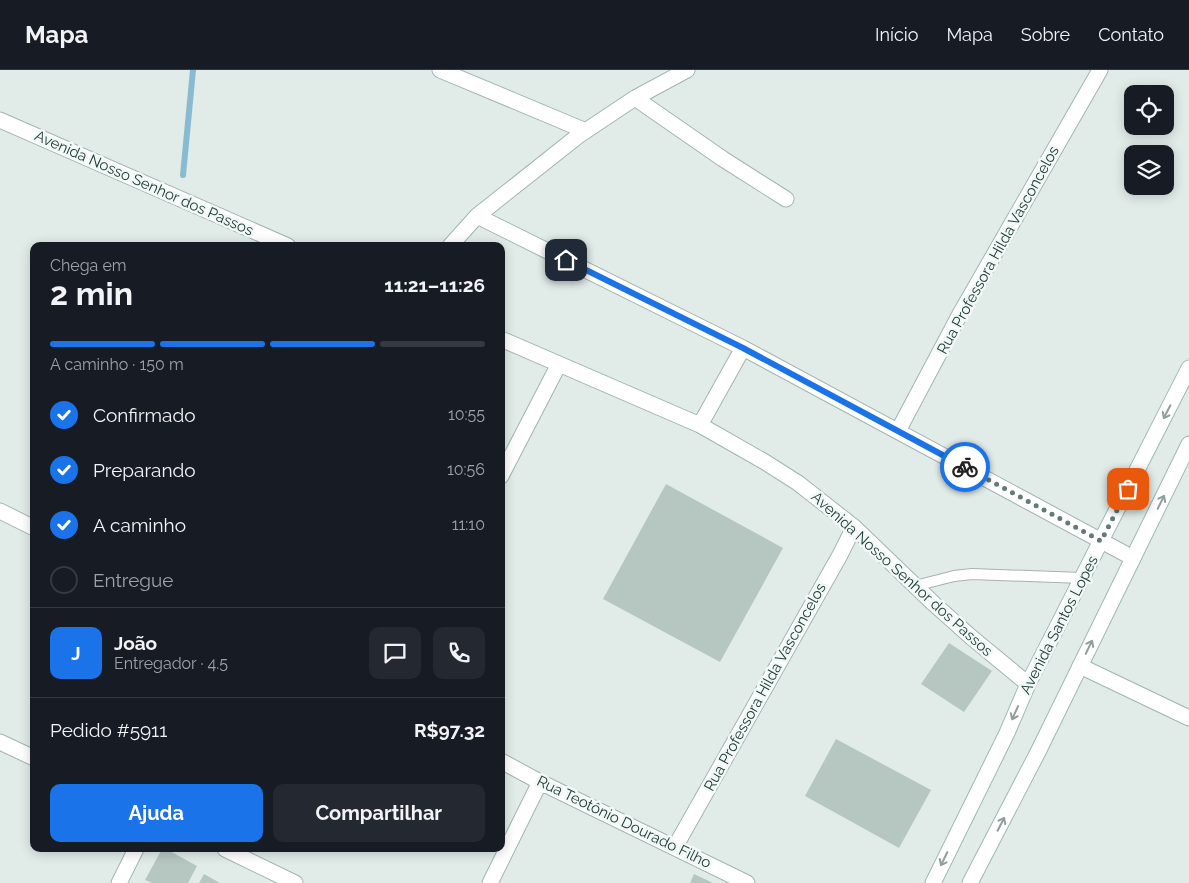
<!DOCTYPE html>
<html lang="pt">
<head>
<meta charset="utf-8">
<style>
  :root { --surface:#171b24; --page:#242831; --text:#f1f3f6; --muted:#9ea1a6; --line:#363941; --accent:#1a73e8 }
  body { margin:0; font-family:Raleway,sans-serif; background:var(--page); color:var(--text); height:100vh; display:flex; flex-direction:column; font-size:19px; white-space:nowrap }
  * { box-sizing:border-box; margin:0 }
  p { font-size:16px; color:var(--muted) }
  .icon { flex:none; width:28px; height:28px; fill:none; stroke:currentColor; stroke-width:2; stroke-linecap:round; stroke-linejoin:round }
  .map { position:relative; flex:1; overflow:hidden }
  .sheet { position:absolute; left:30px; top:172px; width:475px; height:610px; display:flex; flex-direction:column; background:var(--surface); border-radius:10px; box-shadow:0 2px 12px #0003 }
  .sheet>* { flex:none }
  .fabs { position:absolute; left:1124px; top:15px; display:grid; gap:10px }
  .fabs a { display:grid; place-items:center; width:50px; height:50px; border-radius:10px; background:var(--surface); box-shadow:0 2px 12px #0003; font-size:25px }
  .pin { position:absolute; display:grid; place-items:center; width:42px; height:42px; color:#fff; margin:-21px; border-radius:10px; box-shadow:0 2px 8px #0006 }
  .courier { position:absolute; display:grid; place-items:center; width:50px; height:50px; margin:-25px; border:4px solid #1a73e8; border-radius:50%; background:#fff; color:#222; box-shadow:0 1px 6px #0007 }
  .summary em { font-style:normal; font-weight:700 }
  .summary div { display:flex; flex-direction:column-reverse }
  .summary { display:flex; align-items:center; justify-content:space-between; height:85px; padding:0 20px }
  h1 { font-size:32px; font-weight:700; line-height:38px }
  .bar { display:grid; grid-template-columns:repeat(4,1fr); gap:8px 5px; align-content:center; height:60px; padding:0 20px }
  .bar i { height:6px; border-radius:4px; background:var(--line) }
  .bar .on { background:var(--accent) }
  .bar p { grid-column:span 4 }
  .line { display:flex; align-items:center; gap:12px; padding:0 20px; border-top:1px solid var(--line) }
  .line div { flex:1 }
  .round { display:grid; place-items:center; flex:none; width:52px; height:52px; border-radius:10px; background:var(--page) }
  ol { padding:0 20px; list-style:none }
  li { display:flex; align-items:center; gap:15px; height:55px }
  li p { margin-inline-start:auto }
  li .icon { padding:5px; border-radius:50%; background:var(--accent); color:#fff; stroke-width:4 }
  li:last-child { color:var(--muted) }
  li i { width:28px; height:28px; border:2px solid var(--line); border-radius:50% }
  .action { display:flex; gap:10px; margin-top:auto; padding:10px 20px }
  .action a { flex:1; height:58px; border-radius:10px; background:var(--accent); color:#fff; font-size:20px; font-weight:700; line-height:58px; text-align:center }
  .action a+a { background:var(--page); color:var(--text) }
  header { display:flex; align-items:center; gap:30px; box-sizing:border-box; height:70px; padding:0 25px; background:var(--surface); border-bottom:1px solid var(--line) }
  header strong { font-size:24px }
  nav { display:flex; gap:28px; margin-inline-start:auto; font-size:18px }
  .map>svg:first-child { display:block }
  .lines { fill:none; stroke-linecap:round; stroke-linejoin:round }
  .stream { stroke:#88bbd2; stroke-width:6 }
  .building { fill:#b6c7c2 }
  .lane-casing { stroke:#a4b4b1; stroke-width:12 }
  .street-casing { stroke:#a4b4b1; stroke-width:17 }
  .secondary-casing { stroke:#9fb8b3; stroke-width:17 }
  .lane { stroke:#fff; stroke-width:10 }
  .street { stroke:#fff; stroke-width:15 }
  .secondary { stroke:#fff; stroke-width:15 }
  .oneway { stroke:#909e9c }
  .done { stroke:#647a77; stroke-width:5; stroke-dasharray:0 9 }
  .route { stroke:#1a73e8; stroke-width:6 }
  .labels { text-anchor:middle; stroke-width:5; stroke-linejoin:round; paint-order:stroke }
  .street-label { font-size:15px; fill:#213d39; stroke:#f1f8f6 }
</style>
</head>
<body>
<header>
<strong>Mapa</strong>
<nav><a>Início</a><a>Mapa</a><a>Sobre</a><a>Contato</a></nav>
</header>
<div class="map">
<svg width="1189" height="813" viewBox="0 0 1189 813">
  <rect width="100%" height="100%" fill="#e1ece9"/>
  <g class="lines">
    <path class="stream" d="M 183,105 L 193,0"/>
  </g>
  <path class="building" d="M 666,414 L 783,478 L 720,592 L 603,529 Z
    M 949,573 L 992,601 L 964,642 L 921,614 Z
    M 836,669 L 931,720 L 899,778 L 805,726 Z
    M 162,779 L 166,779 L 197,796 L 188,813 L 152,813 L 145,810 Z
    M 204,804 L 220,813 L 199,813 Z
    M 694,804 L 713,813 L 690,813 Z"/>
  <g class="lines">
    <g class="lane-casing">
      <path id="lane" d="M 915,516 L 954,506 L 972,504 L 1082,508"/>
    </g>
    <g class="street-casing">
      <path id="street" d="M 440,0 L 586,61
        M 635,28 L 723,89 L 786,129
        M 0,50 L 288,176
        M 477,146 L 743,278 L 1133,488
        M 450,176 L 477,146 L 578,66 L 635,28 L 687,0
        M 501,269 L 700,355 L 765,392 L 798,413 L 854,457 L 933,533 L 971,567 L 1028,614
        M 700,355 L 743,278
        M 898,361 L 960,244 L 1100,0
        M 501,406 L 559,294
        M 0,441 L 34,458
        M 1080,596 L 1189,648
        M 0,672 L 34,688
        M 501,691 L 540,712 L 747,813
        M 675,777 L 840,485 L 854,457
        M 225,779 L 295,813
        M 119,813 L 136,779
        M 490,813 L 540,712"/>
    </g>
    <g class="secondary-casing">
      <path id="secondary" d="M 933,813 L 1007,663 L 1028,614 L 1189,298
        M 970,813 L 1038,682 L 1189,374"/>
    </g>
    <use href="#lane" class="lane"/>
    <use href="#street" class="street"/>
    <use href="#secondary" class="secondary"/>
  </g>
  <defs><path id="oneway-shaft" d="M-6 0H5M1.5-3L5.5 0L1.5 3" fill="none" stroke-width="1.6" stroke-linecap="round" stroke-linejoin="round" transform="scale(1.25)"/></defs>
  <g class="oneway">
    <use href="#oneway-shaft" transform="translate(1167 342) rotate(117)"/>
    <use href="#oneway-shaft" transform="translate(1161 432) rotate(-64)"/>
    <use href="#oneway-shaft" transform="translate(1089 577) rotate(-64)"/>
    <use href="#oneway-shaft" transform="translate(1015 643) rotate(114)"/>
    <use href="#oneway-shaft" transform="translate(1001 754) rotate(-63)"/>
    <use href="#oneway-shaft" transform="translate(944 789) rotate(116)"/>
  </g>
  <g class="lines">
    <path class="done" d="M 965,397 L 1101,471 L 1128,419"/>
    <path class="route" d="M 566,190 L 743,278 L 965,397"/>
  </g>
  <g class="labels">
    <g class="street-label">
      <text transform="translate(144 113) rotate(24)" y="5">Avenida Nosso Senhor dos Passos</text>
      <text transform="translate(998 180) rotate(-61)" y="5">Rua Professora Hilda Vasconcelos</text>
      <text transform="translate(902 504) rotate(42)" y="5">Avenida Nosso Senhor dos Passos</text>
      <text transform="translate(1059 555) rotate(-63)" y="5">Avenida Santos Lopes</text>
      <text transform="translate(765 617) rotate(-61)" y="5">Rua Professora Hilda Vasconcelos</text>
      <text transform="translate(624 752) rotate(26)" y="5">Rua Teotônio Dourado Filho</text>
    </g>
  </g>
</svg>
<div class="fabs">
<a><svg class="icon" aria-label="locate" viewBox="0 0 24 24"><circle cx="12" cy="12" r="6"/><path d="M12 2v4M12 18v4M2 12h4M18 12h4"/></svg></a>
<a><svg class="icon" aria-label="layers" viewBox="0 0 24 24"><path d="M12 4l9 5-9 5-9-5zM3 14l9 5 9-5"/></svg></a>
</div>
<div class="pin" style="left:1128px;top:419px;background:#ea580c"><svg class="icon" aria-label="bag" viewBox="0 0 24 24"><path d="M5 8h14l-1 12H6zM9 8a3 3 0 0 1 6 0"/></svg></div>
<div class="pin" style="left:566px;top:190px;background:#1f2937"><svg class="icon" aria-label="home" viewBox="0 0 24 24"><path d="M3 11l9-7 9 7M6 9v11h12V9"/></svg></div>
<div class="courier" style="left:965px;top:397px"><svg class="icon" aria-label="bike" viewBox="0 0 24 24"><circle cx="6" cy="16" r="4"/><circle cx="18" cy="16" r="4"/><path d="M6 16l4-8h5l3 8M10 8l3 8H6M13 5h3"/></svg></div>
<section class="sheet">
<div class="summary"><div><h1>2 min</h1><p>Chega em</p></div><em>11:21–11:26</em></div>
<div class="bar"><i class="on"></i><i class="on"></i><i class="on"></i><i></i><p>A caminho · 150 m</p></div>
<ol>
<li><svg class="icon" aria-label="check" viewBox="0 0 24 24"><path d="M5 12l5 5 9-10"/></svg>Confirmado<p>10:55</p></li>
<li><svg class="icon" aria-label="check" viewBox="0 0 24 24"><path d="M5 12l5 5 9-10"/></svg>Preparando<p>10:56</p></li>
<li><svg class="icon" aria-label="check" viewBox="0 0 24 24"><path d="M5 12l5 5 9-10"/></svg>A caminho<p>11:10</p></li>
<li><i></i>Entregue</li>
</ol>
<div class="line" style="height:90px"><b class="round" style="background:var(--accent);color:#fff">J</b><div><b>João</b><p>Entregador · 4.5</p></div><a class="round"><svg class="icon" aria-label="chat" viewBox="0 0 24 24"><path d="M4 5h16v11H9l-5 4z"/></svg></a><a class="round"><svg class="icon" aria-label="phone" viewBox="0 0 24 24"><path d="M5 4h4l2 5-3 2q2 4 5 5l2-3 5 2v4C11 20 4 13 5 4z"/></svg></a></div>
<div class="line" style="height:65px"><div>Pedido #5911</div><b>R$97.32</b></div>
<div class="action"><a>Ajuda</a><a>Compartilhar</a></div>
</section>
</div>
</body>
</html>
